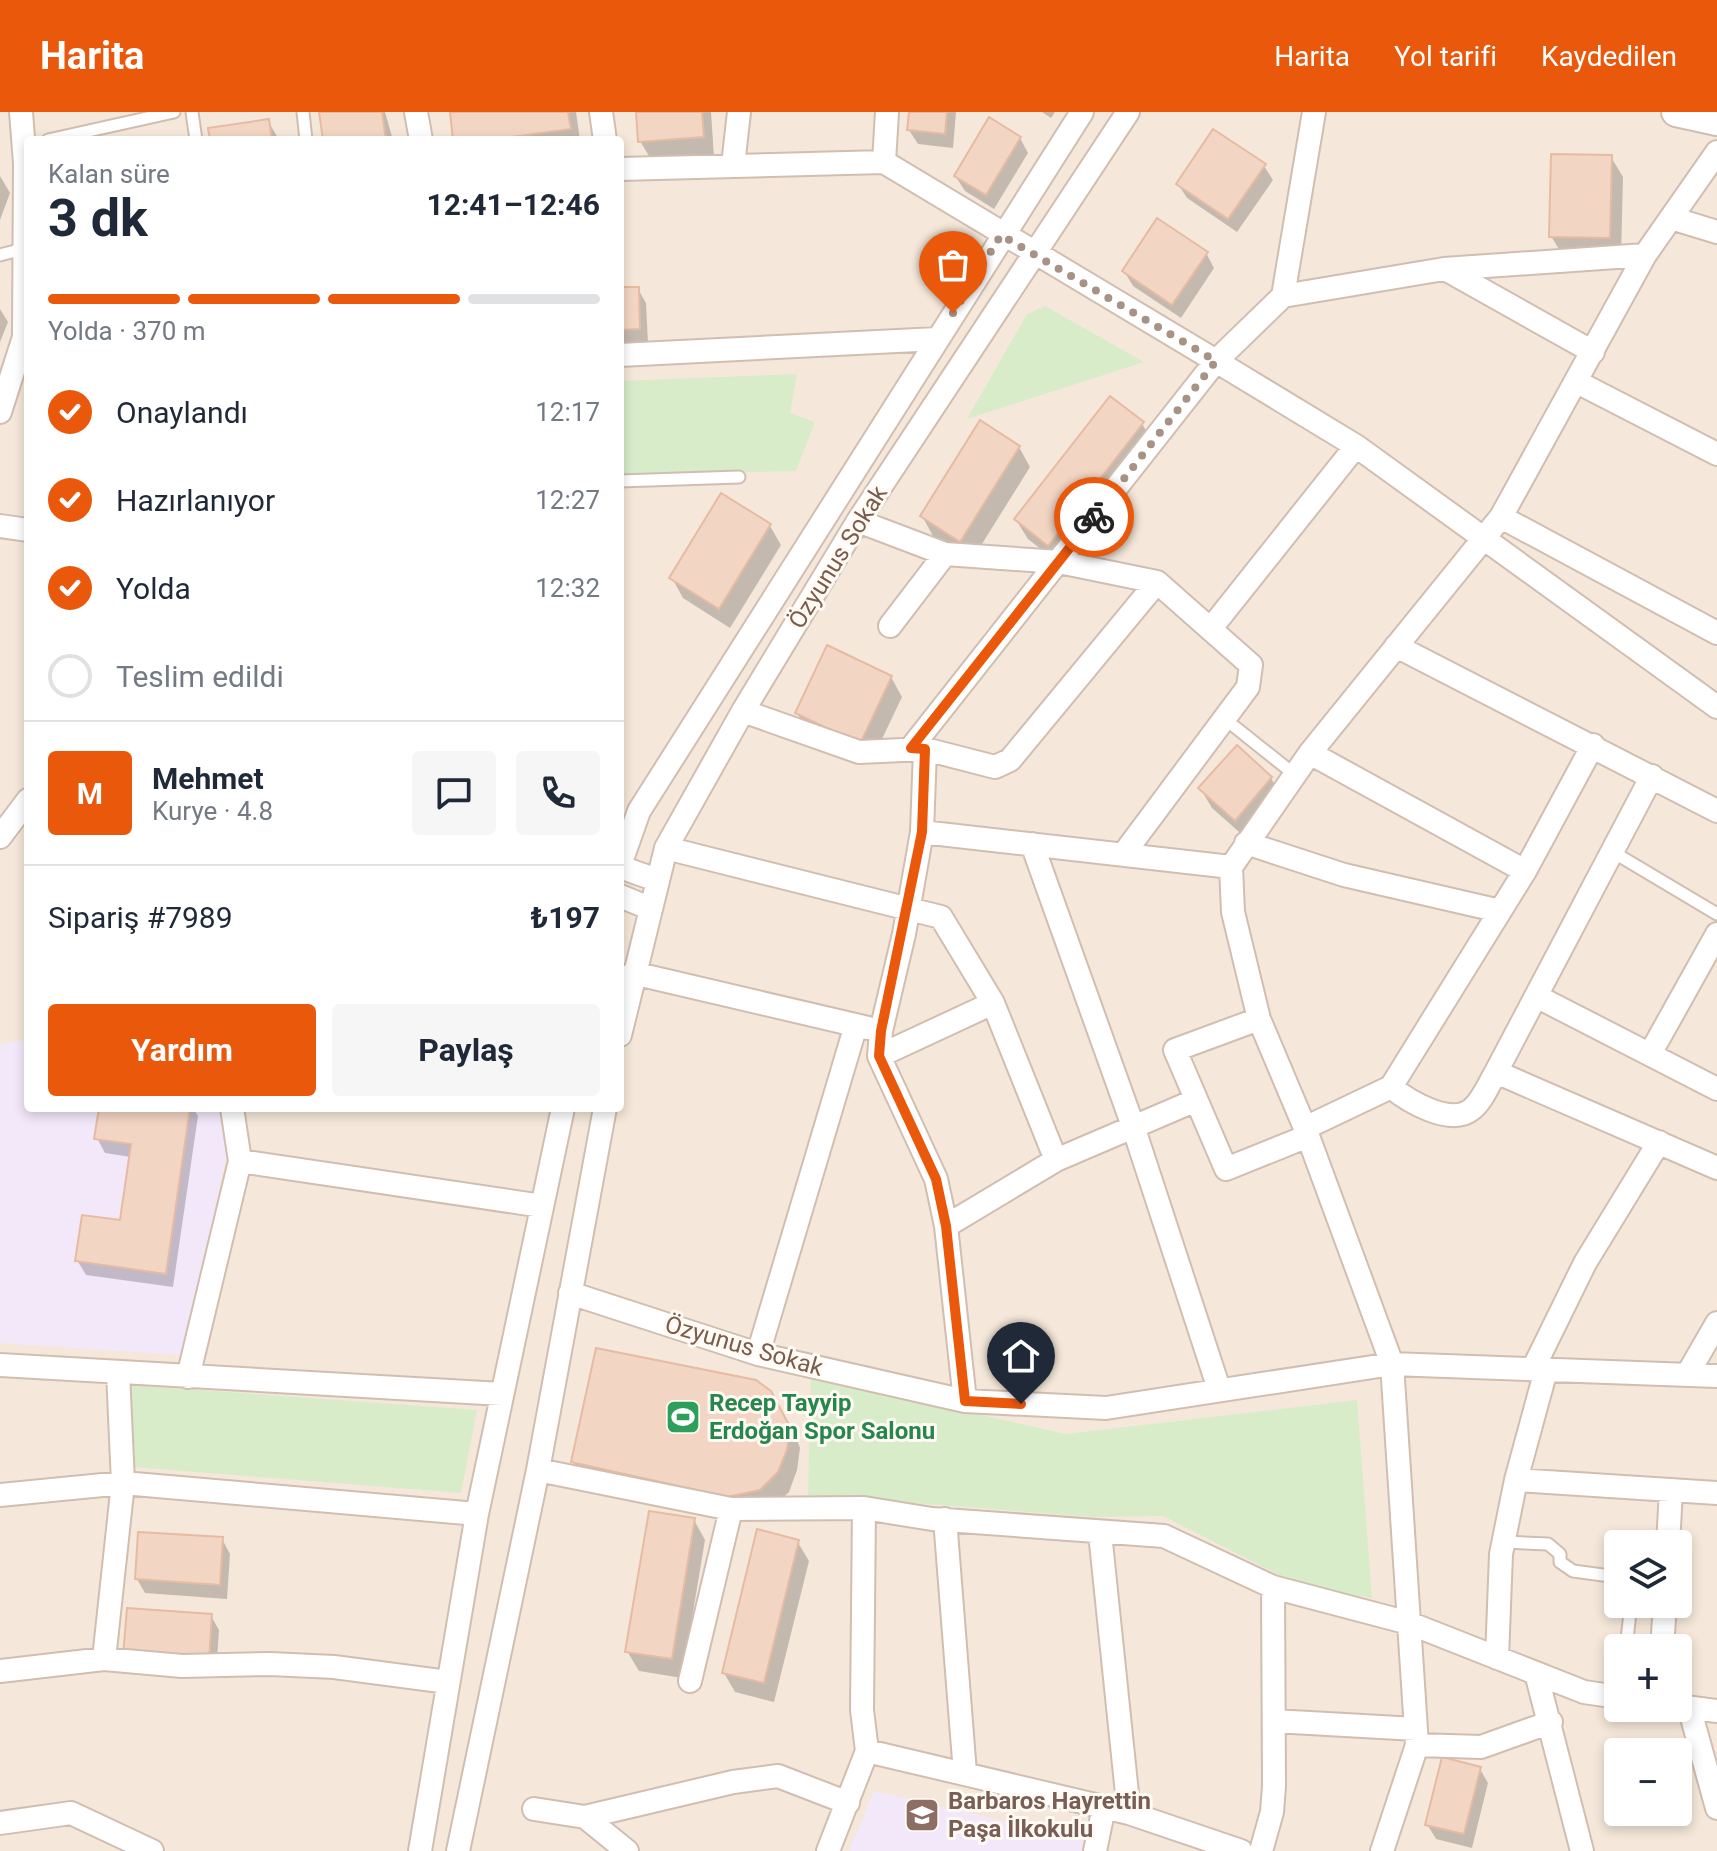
<!DOCTYPE html>
<html lang="tr">
<head>
<meta charset="utf-8">
<style>
  :root { --surface:#fff; --page:#f6f6f7; --text:#1f2937; --muted:#747a83; --line:#e0e1e3; --accent:#ea580c }
  body { margin:0; font-family:Roboto,sans-serif; background:var(--page); color:var(--text); height:100vh; display:flex; flex-direction:column; font-size:30px; white-space:nowrap }
  * { box-sizing:border-box; margin:0 }
  p { font-size:26px; color:var(--muted) }
  .icon { flex:none; width:44px; height:44px; fill:none; stroke:currentColor; stroke-width:2; stroke-linecap:round; stroke-linejoin:round }
  .map { position:relative; flex:1; overflow:hidden }
  .details { position:absolute; left:24px; top:24px; width:600px; height:976px; display:flex; flex-direction:column; background:var(--surface); border-radius:8px; box-shadow:0 4px 12px #0003 }
  .details>* { flex:none }
  .controls { position:absolute; left:1604px; top:1418px; display:grid; gap:16px }
  .controls a { display:grid; place-items:center; width:88px; height:88px; border-radius:8px; background:var(--surface); box-shadow:0 4px 12px #0003; font-size:40px }
  .pin { position:absolute; display:grid; place-items:center; width:68px; height:68px; color:#fff; margin:-82px -34px; border-radius:50% 50% 50% 0; rotate:-45deg; box-shadow:0 0 8px #0007 }
  .pin .icon { rotate:45deg }
  .courier { position:absolute; display:grid; place-items:center; width:80px; height:80px; margin:-40px; border:6px solid #ea580c; border-radius:50%; background:#fff; color:#222; box-shadow:0 2px 10px #0007 }
  .overview em { font-style:normal; font-weight:700 }
  .overview div { display:flex; flex-direction:column-reverse }
  .overview { display:flex; align-items:center; justify-content:space-between; height:136px; padding:0 24px }
  h1 { font-size:52px; font-weight:700; line-height:60px }
  .bar { display:grid; grid-template-columns:repeat(4,1fr); gap:12px 8px; align-content:center; height:96px; padding:0 24px }
  .bar i { height:10px; border-radius:6px; background:var(--line) }
  .bar .on { background:var(--accent) }
  .bar p { grid-column:span 4 }
  .line { display:flex; align-items:center; gap:20px; padding:0 24px; border-top:2px solid var(--line) }
  .line div { flex:1 }
  .round { display:grid; place-items:center; flex:none; width:84px; height:84px; border-radius:8px; background:var(--page) }
  ol { padding:0 24px; list-style:none }
  li { display:flex; align-items:center; gap:24px; height:88px }
  li p { margin-inline-start:auto }
  li .icon { padding:8px; border-radius:50%; background:var(--accent); color:#fff; stroke-width:4 }
  li:last-child { color:var(--muted) }
  li i { width:44px; height:44px; border:4px solid var(--line); border-radius:50% }
  .primary-button { display:flex; gap:16px; margin-top:auto; padding:16px 24px }
  .primary-button a { flex:1; height:92px; border-radius:8px; background:var(--accent); color:#fff; font-size:32px; font-weight:700; line-height:92px; text-align:center }
  .primary-button a+a { background:var(--page); color:var(--text) }
  header { display:flex; align-items:center; gap:48px; box-sizing:border-box; height:112px; padding:0 40px; background:var(--accent); color:#fff }
  header strong { font-size:38px }
  nav { display:flex; gap:44px; margin-inline-start:auto; font-size:28px }
  .map>svg:first-child { display:block }
  .residential { fill:#f5e8da; fill-rule:evenodd }
  .education { fill:#f3e8fa }
  .green { fill:#d8ecc9 }
  .shadow { fill:#0003 }
  .building { fill:#f3d5c3; stroke:#e6bba3; stroke-width:2 }
  .lines { fill:none; stroke-linecap:round; stroke-linejoin:round }
  .service-casing { stroke:#d1beb0; stroke-width:15 }
  .minor-casing { stroke:#d1beb0; stroke-width:26 }
  .tertiary-casing { stroke:#d1beb0; stroke-width:32 }
  .service { stroke:#fff; stroke-width:11 }
  .minor { stroke:#fff; stroke-width:22 }
  .tertiary { stroke:#fff; stroke-width:28 }
  .done { stroke:#a89285; stroke-width:8; stroke-dasharray:0 14.4 }
  .route { stroke:#ea580c; stroke-width:10 }
  .labels { text-anchor:middle; stroke-width:6; stroke-linejoin:round; paint-order:stroke }
  .street-label { font-size:24px; fill:#7a5c4d; stroke:#fffaf3 }
  .leisure-label { font-size:24px; font-weight:bold; fill:#27864d; stroke:#fffaf3; text-anchor:start }
  .education-label { font-size:24px; font-weight:bold; fill:#785e54; stroke:#fffaf3; text-anchor:start }
</style>
</head>
<body>
<header>
<strong>Harita</strong>
<nav><a>Harita</a><a>Yol tarifi</a><a>Kaydedilen</a></nav>
</header>
<div class="map">
<svg width="1717" height="1739" viewBox="0 0 1717 1739">
  <rect width="100%" height="100%" fill="#fdf6ec"/>
  <path class="residential" d="M 0,0 L 1717,0 L 1717,1739 L 0,1739 ZM 28,28 L 620,28 L 620,996 L 28,996 ZM 1618,1432 L 1678,1432 L 1678,1492 L 1618,1492 ZM 1618,1536 L 1678,1536 L 1678,1596 L 1618,1596 ZM 1618,1640 L 1678,1640 L 1678,1700 L 1618,1700 Z"/>
  <path class="education" d="M 28,927 L 28,996 L 225,996 L 230,1028 L 183,1243 L 0,1231 L 0,933 Z
    M 874,1679 L 1087,1728 L 1085,1739 L 849,1739 Z"/>
  <path class="green" d="M 1045,194 L 1144,250 L 967,307 L 1027,202 Z
    M 797,262 L 790,301 L 815,310 L 796,359 L 620,363 L 620,269 Z
    M 811,1265 L 1066,1322 L 1357,1288 L 1372,1486 L 1301,1474 L 1163,1404 L 1096,1405 L 808,1383 Z
    M 129,1273 L 477,1298 L 461,1381 L 133,1355 Z"/>
  <path class="shadow" d="M 321,0 L 385,0 L 393,28 L 325,28 Z
    M 452,0 L 576,0 L 580,28 L 455,28 Z
    M 638,0 L 711,0 L 714,45 L 652,49 L 640,29 Z
    M 911,0 L 956,0 L 953,36 L 918,32 L 909,18 Z
    M 1042,0 L 1055,0 L 1051,6 Z
    M 268,9 L 279,28 L 212,28 Z
    M 1020,26 L 1028,41 L 994,97 L 965,79 L 956,65 Z
    M 1611,45 L 1623,65 L 1621,145 L 1563,144 L 1551,124 Z
    M 1264,54 L 1273,68 L 1237,120 L 1187,86 L 1178,72 Z
    M 0,64 L 10,81 L 0,108 Z
    M 1206,141 L 1214,156 L 1181,206 L 1133,174 L 1124,159 Z
    M 620,177 L 638,177 L 646,191 L 648,231 L 620,232 Z
    M 0,197 L 8,210 L 0,230 Z
    M 1142,312 L 1154,331 L 1060,452 L 1028,427 L 1016,408 Z
    M 1019,335 L 1030,355 L 972,448 L 933,424 L 922,404 Z
    M 770,414 L 781,433 L 730,516 L 683,486 L 672,466 Z
    M 891,565 L 902,585 L 871,650 L 808,620 L 797,601 Z
    M 1271,666 L 1282,686 L 1247,727 L 1212,696 L 1200,676 Z
    M 101,996 L 193,996 L 198,1004 L 173,1175 L 86,1163 L 77,1148 L 122,1111 L 131,1045 L 105,1041 L 97,1026 Z
    M 770,1281 L 793,1317 L 800,1336 L 797,1358 L 789,1380 L 771,1397 L 584,1369 L 573,1349 Z
    M 694,1408 L 705,1428 L 682,1566 L 639,1559 L 627,1539 Z
    M 222,1427 L 230,1442 L 227,1487 L 145,1481 L 137,1467 Z
    M 797,1429 L 809,1449 L 774,1590 L 735,1580 L 724,1561 Z
    M 211,1504 L 219,1518 L 216,1563 L 134,1558 Z
    M 1480,1657 L 1488,1671 L 1472,1736 L 1436,1727 L 1427,1712 Z"/>
  <path class="building" d="M 319,0 L 382,0 L 386,28 L 323,28 Z
    M 450,0 L 568,0 L 571,17 L 489,28 L 453,28 Z
    M 636,0 L 702,0 L 704,25 L 638,30 Z
    M 909,0 L 947,0 L 945,22 L 907,18 Z
    M 989,5 L 1021,25 L 986,83 L 954,64 Z
    M 269,7 L 272,28 L 210,28 L 208,16 Z
    M 1213,17 L 1266,52 L 1228,107 L 1176,72 Z
    M 1551,42 L 1612,43 L 1610,126 L 1549,125 Z
    M 1157,106 L 1208,140 L 1172,193 L 1122,159 Z
    M 620,175 L 639,175 L 640,217 L 620,218 Z
    M 1110,284 L 1144,310 L 1048,434 L 1014,407 Z
    M 980,308 L 1020,334 L 960,430 L 920,404 Z
    M 721,381 L 771,412 L 719,497 L 669,466 Z
    M 827,533 L 892,564 L 860,632 L 795,601 Z
    M 1237,633 L 1272,665 L 1235,709 L 1198,676 Z
    M 99,996 L 190,996 L 166,1162 L 75,1149 L 82,1103 L 120,1108 L 131,1032 L 94,1027 Z
    M 596,1236 L 756,1268 L 771,1279 L 790,1315 L 787,1338 L 778,1360 L 760,1378 L 727,1385 L 571,1350 Z
    M 649,1399 L 695,1406 L 672,1547 L 625,1540 Z
    M 757,1417 L 799,1428 L 764,1571 L 722,1561 Z
    M 138,1420 L 223,1425 L 220,1473 L 135,1467 Z
    M 127,1496 L 212,1502 L 209,1549 L 123,1544 Z
    M 1442,1645 L 1481,1655 L 1464,1722 L 1425,1713 Z"/>
  <g class="lines">
    <g class="service-casing">
      <path id="service" d="M 192,0 L 196,28
        M 303,0 L 306,28
        M 48,28 L 174,0
        M 0,143 L 23,137
        M 620,369 L 739,365
        M 1235,615 L 1294,662
        M 1613,740 L 1717,802
        M 1504,1430 L 1548,1432 L 1560,1442 L 1560,1450 L 1573,1459 L 1618,1465
        M 1626,1536 L 1631,1492"/>
    </g>
    <g class="minor-casing">
      <path id="minor" d="M 416,0 L 421,28
        M 601,0 L 605,28
        M 884,50 L 887,0
        M 733,53 L 739,0
        M 620,57 L 884,50 L 1216,249 L 1283,184 L 1444,157 L 1645,143
        M 1671,106 L 1717,120
        M 1445,157 L 1593,240
        M 1283,184 L 1314,0
        M 620,243 L 937,227
        M 1577,270 L 1717,342
        M 0,300 L 24,225 L 25,51 L 21,0
        M 1501,405 L 1717,521
        M 858,409 L 945,442 L 1059,450 L 1157,470 L 1251,553 L 1248,575 L 1125,740
        M 0,414 L 28,418
        M 890,514 L 945,442
        M 1212,515 L 1356,334
        M 1396,534 L 1717,699
        M 743,599 L 859,640 L 925,637 L 995,655 L 1010,648 L 1157,470
        M 911,636 L 1216,249 L 1356,334 L 1717,595
        M 925,637 L 922,720 L 1231,755
        M 1310,641 L 1525,759
        M 922,720 L 904,822 L 881,919 L 879,944 L 936,1067 L 946,1114 L 965,1289
        M 0,725 L 28,688
        M 1246,731 L 1344,763 L 1500,799
        M 1032,732 L 1133,1014 L 1219,1277
        M 666,736 L 941,805 L 993,891 L 1056,1048
        M 620,753 L 639,699 L 1082,0
        M 620,755 L 657,768
        M 620,784 L 649,796
        M 633,861 L 868,916
        M 1536,884 L 1717,977
        M 1259,907 L 1175,938 L 1226,1057 L 1308,1024
        M 620,923 L 666,736 L 743,599 L 858,409 L 1128,0
        M 1650,942 L 1717,822
        M 879,944 L 993,891
        M 1496,960 L 1717,1056
        M 1391,975 C 1408,989 1451,1015 1472,997 C 1482,989 1489,972 1496,960 L 1652,664
        M 1305,1016 L 1391,975 L 1525,759 L 1593,633
        M 240,1049 L 542,1094
        M 946,1114 L 1056,1048 L 1194,989
        M 570,1181 L 758,1242 L 965,1289 L 1106,1296 L 1392,1252 L 1717,1264
        M 758,1242 L 856,913
        M 0,1253 L 502,1282
        M 1533,1257 L 1585,1151 L 1659,1030
        M 118,1260 L 123,1371 L 477,1402
        M 1687,1263 L 1717,1211
        M 188,1265 L 240,1049 L 232,996
        M 538,1358 L 731,1397 L 864,1396 L 932,1407 L 1164,1424 L 1273,1475 L 1409,1511 L 1584,1580 L 1618,1585
        M 1516,1368 L 1717,1381
        M 0,1383 L 123,1371 L 104,1547
        M 945,1407 L 965,1661
        M 1100,1421 L 1129,1701
        M 1668,1432 L 1671,1379
        M 1662,1536 L 1665,1492
        M 1497,1546 L 1501,1442 L 1516,1368 L 1546,1258
        M 0,1559 L 104,1547 L 182,1554 L 270,1552 L 334,1555 L 448,1570
        M 1536,1561 L 1582,1739
        M 690,1569 L 731,1397
        M 1678,1594 L 1717,1599
        M 1689,1595 L 1717,1696
        M 1274,1609 L 1416,1617
        M 1417,1633 L 1481,1635 L 1551,1610
        M 867,1639 L 1129,1701 L 1241,1739
        M 534,1697 L 585,1705 L 627,1739
        M 585,1705 L 733,1670 L 778,1664 L 848,1691
        M 0,1711 L 71,1701 L 152,1739
        M 420,1739 L 477,1402 L 563,996
        M 458,1739 L 538,1358 L 605,996
        M 828,1739 L 867,1639 L 862,1598 L 864,1396
        M 1095,1739 L 1104,1695
        M 1261,1739 L 1272,1700 L 1274,1674 L 1273,1475
        M 1382,1739 L 1417,1633 L 1392,1252 L 1305,1016 L 1259,907 L 1233,800 L 1231,755 L 1310,641 L 1501,405 L 1645,143 L 1717,40"/>
    </g>
    <g class="tertiary-casing">
      <path id="tertiary" d="M 1676,0 L 1717,9"/>
    </g>
    <use href="#service" class="service"/>
    <use href="#minor" class="minor"/>
    <use href="#tertiary" class="tertiary"/>
  </g>
  <g class="lines">
    <path class="done" d="M 953,201 L 1001,123 L 1216,249 L 1094,405"/>
    <path class="route" d="M 1021,1292 L 965,1289 L 946,1114 L 936,1067 L 879,944 L 881,919 L 922,720 L 925,637 L 911,636 L 1094,405"/>
  </g>
  <defs>
    <g id="stadium-square" transform="scale(1.8)"><rect x="-9" y="-9" width="18" height="18" rx="4" fill="#2e9e5b" stroke="#fffaf3"/><path d="M0-5a6.5 5 0 1 0 0 10a6.5 5 0 1 0 0-10ZM-3.5-1.8h7v3.6h-7Z" fill="#fff"/></g>
    <g id="school-square" transform="scale(1.8)"><rect x="-9" y="-9" width="18" height="18" rx="4" fill="#8d6e63" stroke="#fffaf3"/><path d="M0-5L7-2L0 1L-7-2ZM-4 1L0 2.5L4 1V4Q0 6-4 4Z" fill="#fff"/></g>
  </defs>
  <g fill-rule="evenodd">
    <use href="#stadium-square" x="683" y="1305"/>
    <use href="#school-square" x="922" y="1703"/>
  </g>
  <g class="labels">
    <g class="street-label">
      <text transform="translate(838 445) rotate(-58)" y="8">Özyunus Sokak</text>
      <text transform="translate(744 1234) rotate(16)" y="8">Özyunus Sokak</text>
    </g>
    <g class="leisure-label">
      <text x="709" y="1299">Recep Tayyip<tspan x="709" dy="28">Erdoğan Spor Salonu</tspan></text>
    </g>
    <g class="education-label">
      <text x="948" y="1697">Barbaros Hayrettin<tspan x="948" dy="28">Paşa İlkokulu</tspan></text>
    </g>
  </g>
</svg>
<div class="controls">
<a><svg class="icon" aria-label="layers" viewBox="0 0 24 24"><path d="M12 4l9 5-9 5-9-5zM3 14l9 5 9-5"/></svg></a>
<a>+</a>
<a>−</a>
</div>
<div class="pin" style="left:953px;top:201px;background:#ea580c"><svg class="icon" aria-label="bag" viewBox="0 0 24 24"><path d="M5 8h14l-1 12H6zM9 8a3 3 0 0 1 6 0"/></svg></div>
<div class="pin" style="left:1021px;top:1292px;background:#1f2937"><svg class="icon" aria-label="home" viewBox="0 0 24 24"><path d="M3 11l9-7 9 7M6 9v11h12V9"/></svg></div>
<div class="courier" style="left:1094px;top:405px"><svg class="icon" aria-label="bike" viewBox="0 0 24 24"><circle cx="6" cy="16" r="4"/><circle cx="18" cy="16" r="4"/><path d="M6 16l4-8h5l3 8M10 8l3 8H6M13 5h3"/></svg></div>
<section class="details">
<div class="overview"><div><h1>3 dk</h1><p>Kalan süre</p></div><em>12:41–12:46</em></div>
<div class="bar"><i class="on"></i><i class="on"></i><i class="on"></i><i></i><p>Yolda · 370 m</p></div>
<ol>
<li><svg class="icon" aria-label="check" viewBox="0 0 24 24"><path d="M5 12l5 5 9-10"/></svg>Onaylandı<p>12:17</p></li>
<li><svg class="icon" aria-label="check" viewBox="0 0 24 24"><path d="M5 12l5 5 9-10"/></svg>Hazırlanıyor<p>12:27</p></li>
<li><svg class="icon" aria-label="check" viewBox="0 0 24 24"><path d="M5 12l5 5 9-10"/></svg>Yolda<p>12:32</p></li>
<li><i></i>Teslim edildi</li>
</ol>
<div class="line" style="height:144px"><b class="round" style="background:var(--accent);color:#fff">M</b><div><b>Mehmet</b><p>Kurye · 4.8</p></div><a class="round"><svg class="icon" aria-label="chat" viewBox="0 0 24 24"><path d="M4 5h16v11H9l-5 4z"/></svg></a><a class="round"><svg class="icon" aria-label="phone" viewBox="0 0 24 24"><path d="M5 4h4l2 5-3 2q2 4 5 5l2-3 5 2v4C11 20 4 13 5 4z"/></svg></a></div>
<div class="line" style="height:104px"><div>Sipariş #7989</div><b>₺197</b></div>
<div class="primary-button"><a>Yardım</a><a>Paylaş</a></div>
</section>
</div>
</body>
</html>
